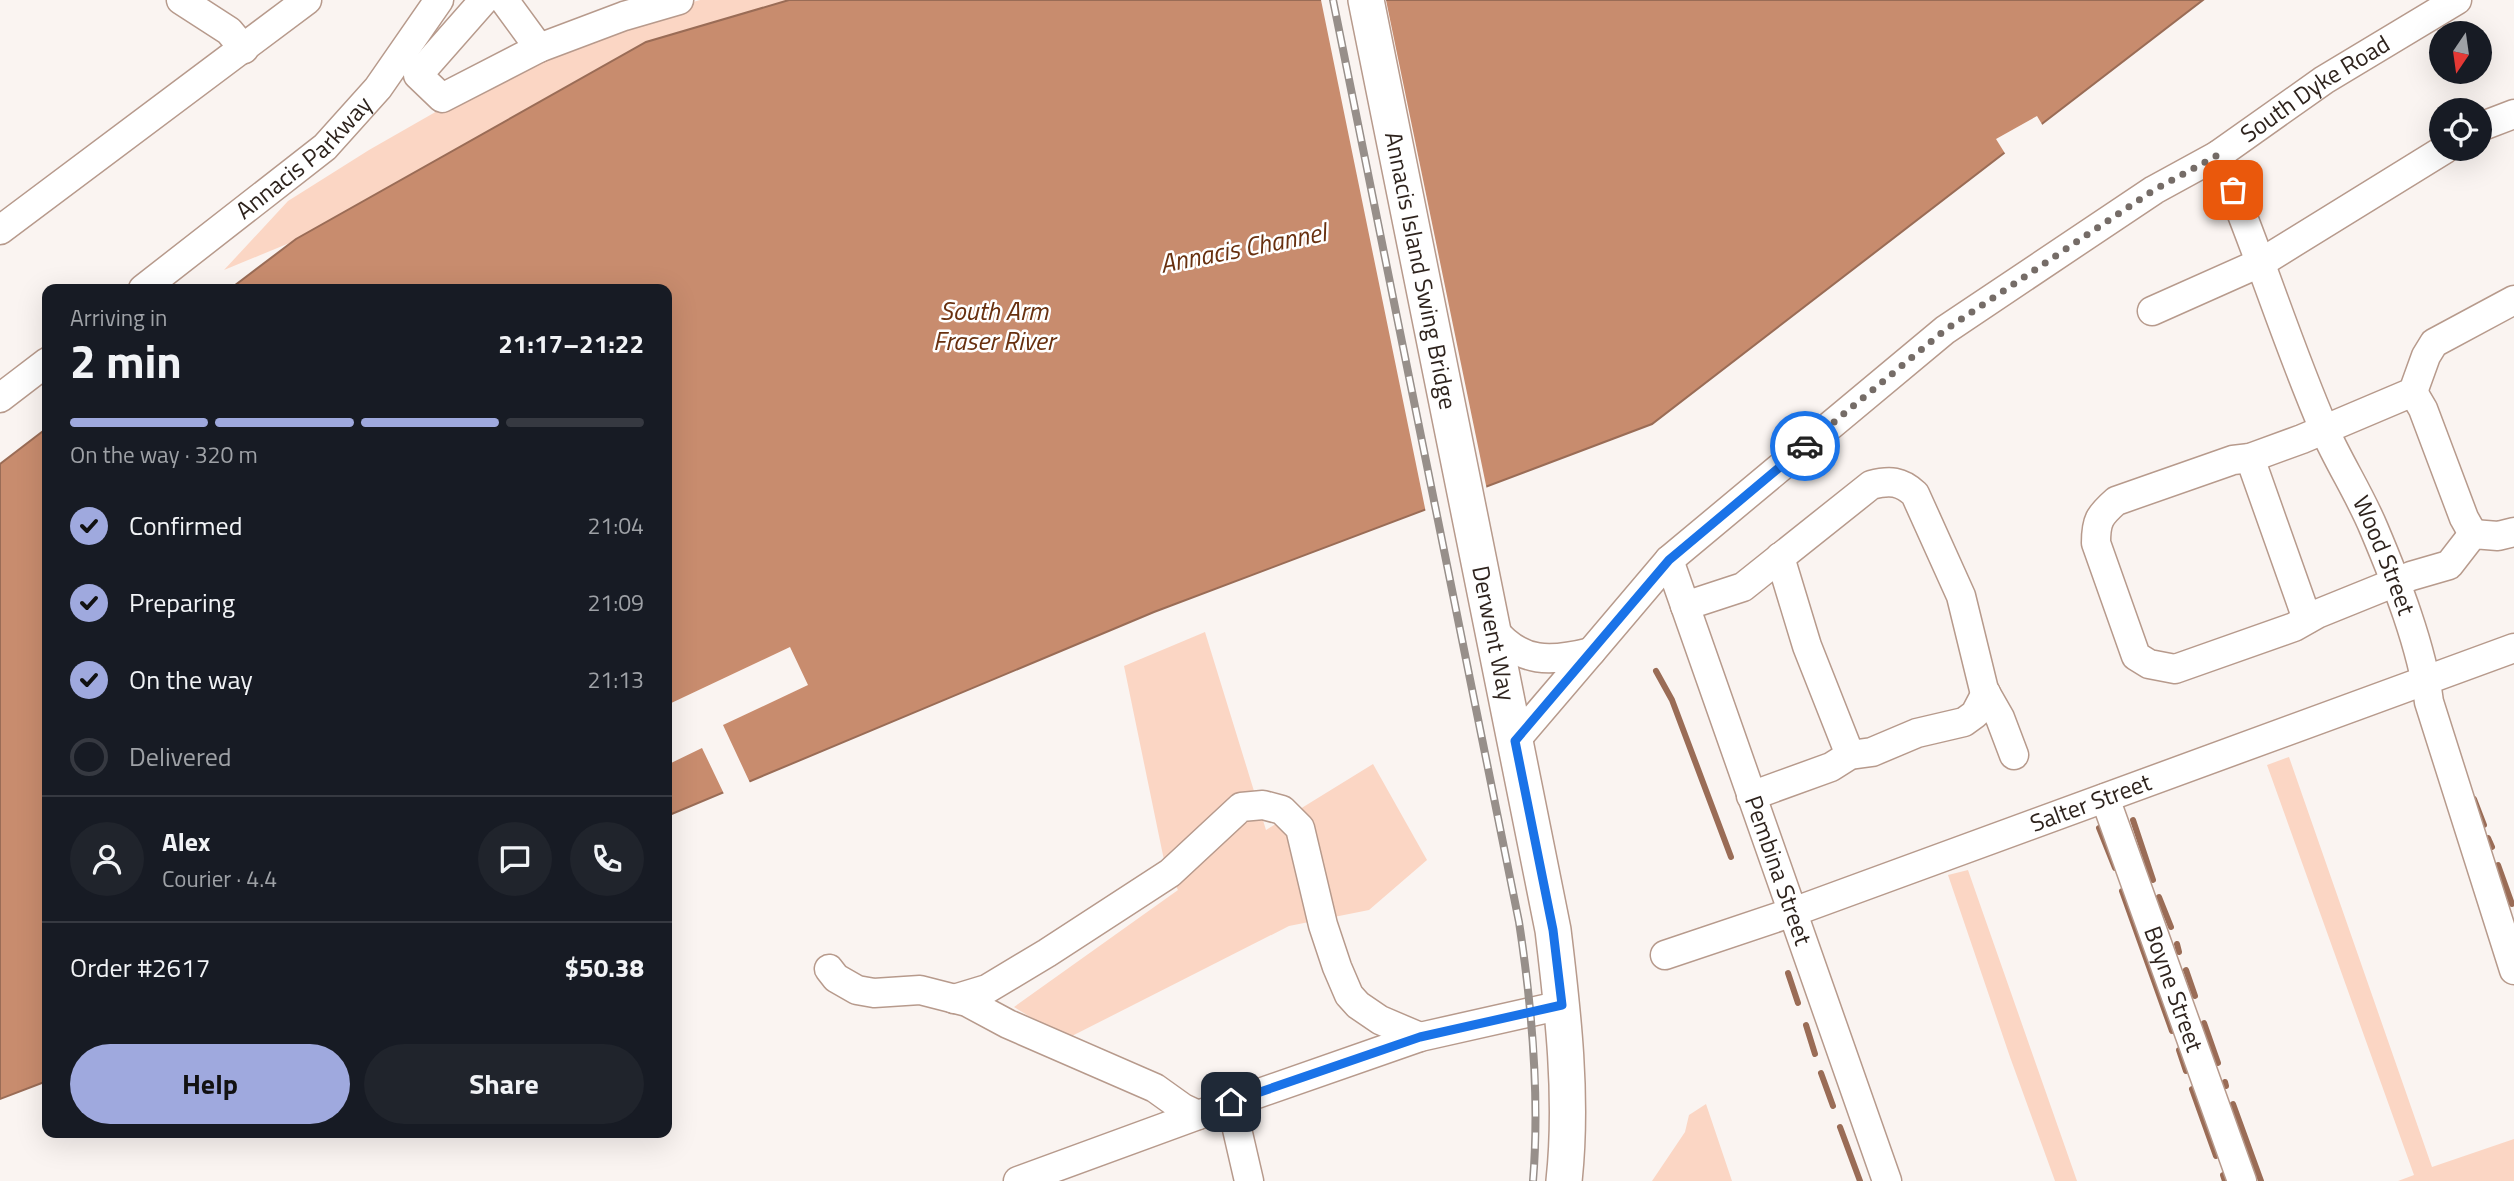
<!DOCTYPE html>
<html lang="en">
<head>
<meta charset="utf-8">
<style>
  :root { --surface:#171b24; --page:#20242c; --text:#f1f3f6; --muted:#9ea1a6; --line:#363941; --accent:#9fa9de }
  body { margin:0; font-family:"Titillium Web",sans-serif; background:var(--page); color:var(--text); height:100vh; display:flex; flex-direction:column; font-size:26px; white-space:nowrap }
  * { box-sizing:border-box; margin:0 }
  p { font-size:23px; color:var(--muted) }
  .icon { flex:none; width:38px; height:38px; fill:none; stroke:currentColor; stroke-width:2; stroke-linecap:round; stroke-linejoin:round }
  .map { position:relative; flex:1; overflow:hidden }
  .details { position:absolute; left:42px; top:284px; width:630px; height:854px; display:flex; flex-direction:column; background:var(--surface); border-radius:14px; box-shadow:0 7px 28px #0002 }
  .details>* { flex:none }
  .needle { width:46px; rotate:193deg }
  .controls { position:absolute; left:2429px; top:21px; display:grid; gap:14px }
  .controls a { display:grid; place-items:center; width:63px; height:63px; border-radius:50%; background:var(--surface); box-shadow:0 7px 28px #0002; font-size:35px }
  .pin { position:absolute; display:grid; place-items:center; width:60px; height:60px; color:#fff; margin:-30px; border-radius:14px; box-shadow:0 4px 10px #0006 }
  .courier { position:absolute; display:grid; place-items:center; width:70px; height:70px; margin:-35px; border:5px solid #1a73e8; border-radius:50%; background:#fff; color:#222; box-shadow:0 2px 9px #0007 }
  .summary em { font-style:normal; font-weight:700 }
  .summary div { display:flex; flex-direction:column-reverse }
  .summary { display:flex; align-items:center; justify-content:space-between; height:119px; padding:0 28px }
  h1 { font-size:46px; font-weight:700; line-height:52px }
  .bar { display:grid; grid-template-columns:repeat(4,1fr); gap:10px 7px; align-content:center; height:84px; padding:0 28px }
  .bar i { height:9px; border-radius:5px; background:var(--line) }
  .bar .selected { background:var(--accent) }
  .bar p { grid-column:span 4 }
  .line { display:flex; align-items:center; gap:18px; padding:0 28px; border-top:2px solid var(--line) }
  .line div { flex:1 }
  .round { display:grid; place-items:center; flex:none; width:74px; height:74px; border-radius:37px; background:var(--page) }
  ol { padding:0 28px; list-style:none }
  li { display:flex; align-items:center; gap:21px; height:77px }
  li p { margin-inline-start:auto }
  li .icon { padding:7px; border-radius:50%; background:var(--accent); color:#111; stroke-width:4 }
  li:last-child { color:var(--muted) }
  li i { width:38px; height:38px; border:4px solid var(--line); border-radius:50% }
  .cta { display:flex; gap:14px; margin-top:auto; padding:14px 28px }
  .cta a { flex:1; height:80px; border-radius:42px; background:var(--accent); color:#111; font-size:28px; font-weight:700; line-height:80px; text-align:center }
  .cta a+a { background:var(--page); color:var(--text) }
  .map>svg:first-child { display:block }
  .green { fill:#fbd6c4 }
  .water { fill:#c88c6e; stroke:#9a6c56; stroke-width:2 }
  .pier { fill:#faf4f1 }
  .lines { fill:none; stroke-linecap:round; stroke-linejoin:round }
  .stream { stroke:#9a6c56; stroke-width:6 }
  .minor-casing { stroke:#b79a8c; stroke-width:31 }
  .major-casing { stroke:#b79a8c; stroke-width:38 }
  .minor { stroke:#fff; stroke-width:28 }
  .major { stroke:#fff; stroke-width:35 }
  .rail-casing { stroke:#978f8a; stroke-width:8 }
  .rail { stroke:#fff; stroke-width:5; stroke-dasharray:16; stroke-linecap:butt }
  .done { stroke:#756c67; stroke-width:7; stroke-dasharray:0 12.6 }
  .route { stroke:#1a73e8; stroke-width:9 }
  .labels { text-anchor:middle; stroke-width:5; stroke-linejoin:round; paint-order:stroke }
  .street-label { font-size:24px; fill:#2e231d; stroke:#fff }
  .water-label { font-size:26px; font-style:italic; fill:#68300f; stroke:#fff }
</style>
</head>
<body>
<div class="map">
<svg width="2514" height="1181" viewBox="0 0 2514 1181">
  <rect width="100%" height="100%" fill="#faf4f1"/>
  <path class="green" d="M 700,0 L 959,0 L 230,289 L 292,242 L 224,270 L 288,201 L 369,150 L 495,78 L 628,21 Z
    M 1205,632 L 1266,830 L 1373,764 L 1427,860 L 1369,910 L 1289,926 L 1066,1039 L 1014,1007 L 1178,890 L 1165,865 L 1124,666 Z
    M 2289,757 L 2432,1167 L 2514,1139 L 2514,1181 L 2398,1181 L 2414,1175 L 2267,765 Z
    M 1968,870 L 1983,913 L 2077,1181 L 2055,1181 L 2010,1057 L 1948,875 Z
    M 1706,1104 L 1732,1181 L 1652,1181 L 1685,1132 L 1689,1115 Z"/>
  <path class="water" d="M 789,0 L 2203,0 L 1652,424 L 1154,612 L 667,816 L 667,289 L 230,289 L 296,239 L 646,42 Z
    M 47,428 L 47,1081 L 0,1099 L 0,464 Z"/>
  <path class="pier" d="M 1321,0 L 1386,0 L 1487,490 L 1426,513 Z
    M 2037,116 L 2043,126 L 2006,155 L 1996,139 Z
    M 790,647 L 808,685 L 723,725 L 751,785 L 725,796 L 702,748 L 667,765 L 667,705 Z"/>
  <g class="lines">
    <path class="stream" d="M 1656,671 L 1672,700 L 1731,857
      M 2474,799 L 2484,825
      M 2133,820 L 2153,880
      M 2099,828 L 2115,868
      M 2488,838 L 2492,847
      M 2498,865 L 2512,904
      M 2122,891 L 2172,1031
      M 2159,897 L 2171,927
      M 2177,944 L 2179,952
      M 2186,970 L 2195,996
      M 1788,973 L 1798,1003
      M 2204,1023 L 2218,1063
      M 1806,1025 L 1815,1054
      M 2179,1050 L 2186,1071
      M 1821,1073 L 1833,1106
      M 2225,1082 L 2226,1086
      M 2192,1089 L 2216,1156
      M 2233,1104 L 2261,1181
      M 1840,1127 L 1860,1181
      M 2223,1175 L 2225,1181"/>
    <g class="minor-casing">
      <g id="minor">
        <path d="M 181,0 L 229,31 L 244,49"/>
        <path d="M 484,0 L 418,75 L 442,98 L 539,48 L 504,0"/>
        <path d="M 539,48 L 624,16 L 679,0"/>
        <path d="M 2480,127 L 2514,114"/>
        <path id="s1" d="M 2218,155 C 2257,245 2285,339 2324,429 C 2339,463 2360,495 2374,529 C 2396,581 2422,647 2429,702 L 2514,970"/>
        <path d="M 0,230 L 307,0"/>
        <path id="s2" d="M 143,289 L 325,147 L 378,88 L 439,0"/>
        <path d="M 2514,300 L 2434,343 L 2426,356 L 2413,392 L 2302,439 L 2250,458 L 2233,460 L 2116,501 C 2099,516 2096,521 2096,543 L 2136,656 L 2149,664 L 2175,669 L 2294,627 L 2317,614 L 2411,576 L 2449,565 L 2473,534 L 2498,536 L 2514,532"/>
        <path d="M 2152,311 L 2262,262 L 2445,149"/>
        <path d="M 2413,392 L 2423,409 L 2464,518 L 2473,534"/>
        <path d="M 0,398 L 47,362"/>
        <path d="M 2250,458 L 2307,619"/>
        <path d="M 1780,557 L 1807,646 L 1850,755"/>
        <path id="s3" d="M 1669,560 L 1887,1181"/>
        <path d="M 1685,606 L 1743,587 L 1871,485 C 1890,480 1901,481 1915,494 L 1961,596 L 1984,690 L 2000,718 L 2014,755"/>
        <path d="M 1493,629 C 1521,664 1551,662 1591,652 L 1515,741"/>
        <path id="s4" d="M 1591,652 L 1669,560 L 1945,330 L 2154,190 L 2218,155 L 2324,80 L 2457,0"/>
        <path d="M 1751,796 L 1831,767 L 1850,755 L 1872,752 L 1917,733 L 1964,722 L 1975,714 L 1986,693"/>
        <path id="s5" d="M 2105,798 L 2242,1181"/>
        <path id="s6" d="M 1665,955 L 1793,912 L 2514,648"/>
        <path d="M 829,969 L 836,978 L 857,990 L 874,993 L 920,990 L 967,1002 L 1008,1024 L 1155,1088 L 1183,1108 L 1198,1115"/>
        <path d="M 954,999 L 987,989 L 1047,953 L 1170,873 L 1241,807 L 1263,805 L 1282,810 L 1300,828 L 1323,925 L 1337,967 L 1349,995 L 1358,1005 L 1380,1020 L 1420,1037"/>
        <path d="M 1231,1103 L 1249,1181"/>
        <path d="M 1018,1181 L 1231,1103 L 1420,1037 L 1562,1005"/>
      </g>
    </g>
    <g class="major-casing">
      <g id="major">
        <path id="s7" d="M 1366,0 L 1553,930 C 1563,1012 1573,1098 1564,1181"/>
      </g>
    </g>
    <use href="#minor" class="minor"/>
    <use href="#major" class="major"/>
    <g class="rail-casing">
      <path id="rail" d="M 1333,0 L 1519,922 C 1532,1007 1540,1095 1533,1181"/>
    </g>
    <use href="#rail" class="rail"/>
  </g>
  <g class="lines">
    <path class="done" d="M 1805,446 L 1945,330 L 2154,190 L 2218,155 L 2233,190"/>
    <path class="route" d="M 1231,1102 L 1420,1037 L 1562,1005 L 1553,930 L 1515,741 L 1669,560 L 1805,446"/>
  </g>
  <g class="labels">
    <g class="street-label">
      <text dy="8" stroke="none"><textPath href="#s4" startOffset="922">South Dyke Road</textPath></text>
      <text dy="8" stroke="none"><textPath href="#s2" startOffset="208">Annacis Parkway</textPath></text>
      <text dy="8" stroke="none"><textPath href="#s7" startOffset="276">Annacis Island Swing Bridge</textPath></text>
      <text dy="8" stroke="none"><textPath href="#s1" startOffset="434">Wood Street</textPath></text>
      <text dy="8" stroke="none"><textPath href="#s7" startOffset="646">Derwent Way</textPath></text>
      <text dy="8" stroke="none"><textPath href="#s6" startOffset="452">Salter Street</textPath></text>
      <text dy="8" stroke="none"><textPath href="#s3" startOffset="329">Pembina Street</textPath></text>
      <text dy="8" stroke="none"><textPath href="#s5" startOffset="203">Boyne Street</textPath></text>
    </g>
    <g class="water-label">
      <text transform="translate(1243 248) rotate(-11)" y="9">Annacis Channel</text>
      <text x="994" y="320">South Arm<tspan x="994" dy="30">Fraser River</tspan></text>
    </g>
  </g>
</svg>
<div class="controls">
<a><svg class="needle" viewBox="-14 -14 28 28"><path d="M0-13l5 13h-10z" fill="#e53935"/><path d="M0 13l5-13h-10z" fill="#9ea1a6"/></svg></a>
<a><svg class="icon" aria-label="locate" viewBox="0 0 24 24"><circle cx="12" cy="12" r="6"/><path d="M12 2v4M12 18v4M2 12h4M18 12h4"/></svg></a>
</div>
<div class="pin" style="left:2233px;top:190px;background:#ea580c"><svg class="icon" aria-label="bag" viewBox="0 0 24 24"><path d="M5 8h14l-1 12H6zM9 8a3 3 0 0 1 6 0"/></svg></div>
<div class="pin" style="left:1231px;top:1102px;background:#1f2937"><svg class="icon" aria-label="home" viewBox="0 0 24 24"><path d="M3 11l9-7 9 7M6 9v11h12V9"/></svg></div>
<div class="courier" style="left:1805px;top:446px"><svg class="icon" aria-label="car" viewBox="0 0 24 24"><path d="M5 17H2v-5l4-1 3-4h7l3 4 3 1v5h-3M9 17h6M6 11h13"/><circle cx="7" cy="17" r="2"/><circle cx="17" cy="17" r="2"/></svg></div>
<section class="details">
<div class="summary"><div><h1>2 min</h1><p>Arriving in</p></div><em>21:17–21:22</em></div>
<div class="bar"><i class="selected"></i><i class="selected"></i><i class="selected"></i><i></i><p>On the way · 320 m</p></div>
<ol>
<li><svg class="icon" aria-label="check" viewBox="0 0 24 24"><path d="M5 12l5 5 9-10"/></svg>Confirmed<p>21:04</p></li>
<li><svg class="icon" aria-label="check" viewBox="0 0 24 24"><path d="M5 12l5 5 9-10"/></svg>Preparing<p>21:09</p></li>
<li><svg class="icon" aria-label="check" viewBox="0 0 24 24"><path d="M5 12l5 5 9-10"/></svg>On the way<p>21:13</p></li>
<li><i></i>Delivered</li>
</ol>
<div class="line" style="height:126px"><a class="round"><svg class="icon" aria-label="person" viewBox="0 0 24 24"><circle cx="12" cy="8" r="4"/><path d="M4 21q1-7 8-7t8 7"/></svg></a><div><b>Alex</b><p>Courier · 4.4</p></div><a class="round"><svg class="icon" aria-label="chat" viewBox="0 0 24 24"><path d="M4 5h16v11H9l-5 4z"/></svg></a><a class="round"><svg class="icon" aria-label="phone" viewBox="0 0 24 24"><path d="M5 4h4l2 5-3 2q2 4 5 5l2-3 5 2v4C11 20 4 13 5 4z"/></svg></a></div>
<div class="line" style="height:91px"><div>Order #2617</div><b>$50.38</b></div>
<div class="cta"><a>Help</a><a>Share</a></div>
</section>
</div>
</body>
</html>
